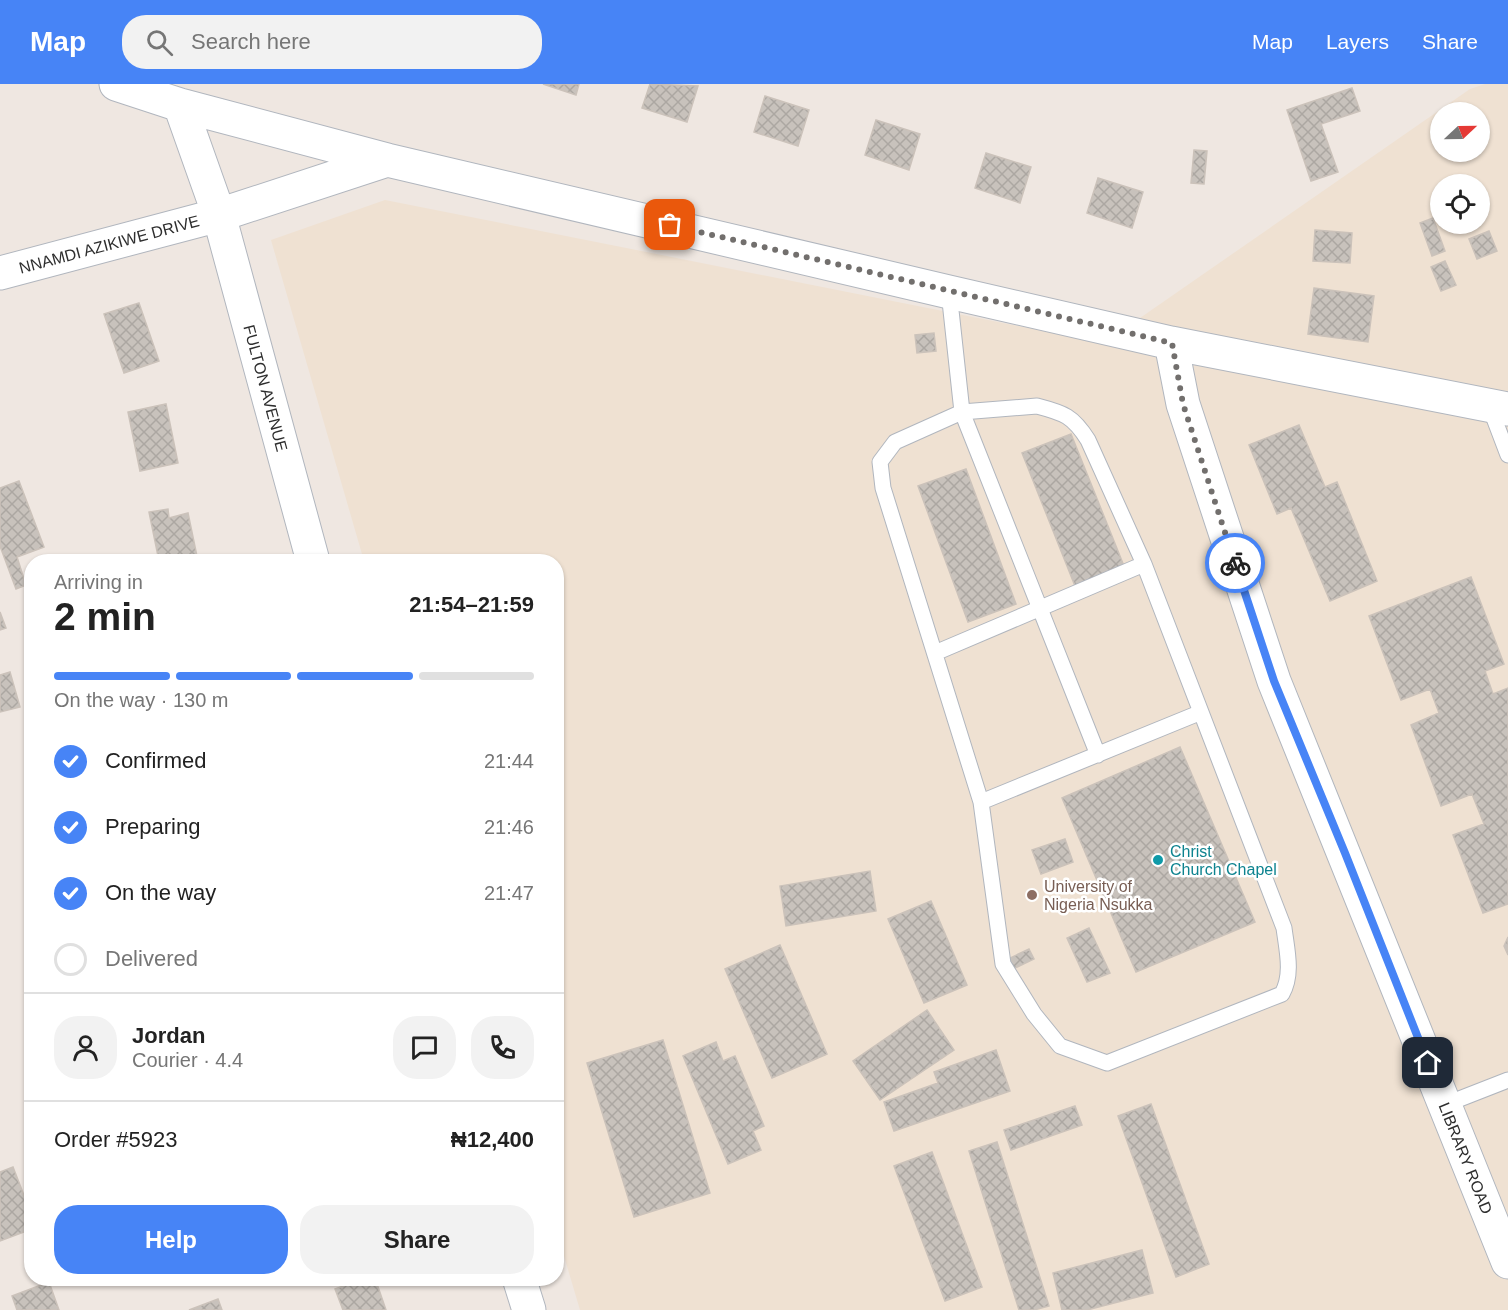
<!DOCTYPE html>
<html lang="en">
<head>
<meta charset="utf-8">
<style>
  :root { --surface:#fff; --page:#f2f2f2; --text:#222; --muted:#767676; --line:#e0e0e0; --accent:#4784f6 }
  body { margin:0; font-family:Helvetica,sans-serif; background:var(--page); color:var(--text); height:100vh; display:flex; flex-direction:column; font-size:22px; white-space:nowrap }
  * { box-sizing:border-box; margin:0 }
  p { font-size:20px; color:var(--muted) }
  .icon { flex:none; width:33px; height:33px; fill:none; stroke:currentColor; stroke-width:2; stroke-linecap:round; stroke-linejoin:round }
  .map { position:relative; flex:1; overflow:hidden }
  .sheet { position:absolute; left:24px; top:470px; width:540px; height:732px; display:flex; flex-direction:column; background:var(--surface); border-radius:24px; box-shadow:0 2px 4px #0004 }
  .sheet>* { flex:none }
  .needle { width:39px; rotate:68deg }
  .buttons { position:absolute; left:1430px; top:18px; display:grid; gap:12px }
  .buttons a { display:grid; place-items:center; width:60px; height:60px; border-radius:50%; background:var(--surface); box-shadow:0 2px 4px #0004; font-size:30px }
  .pin { position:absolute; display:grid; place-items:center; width:51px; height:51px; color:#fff; margin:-26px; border-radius:12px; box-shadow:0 3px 9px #0006 }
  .courier { position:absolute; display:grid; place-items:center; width:60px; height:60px; margin:-30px; border:4px solid #4784f6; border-radius:50%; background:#fff; color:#222; box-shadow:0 2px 8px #0007 }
  .overview em { font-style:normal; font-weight:600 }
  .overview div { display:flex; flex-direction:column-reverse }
  .overview { display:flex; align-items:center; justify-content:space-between; height:102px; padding:0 30px }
  h1 { font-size:39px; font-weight:600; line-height:45px }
  .bar { display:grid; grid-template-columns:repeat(4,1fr); gap:9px 6px; align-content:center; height:72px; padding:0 30px }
  .bar i { height:8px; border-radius:4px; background:var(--line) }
  .bar .active { background:var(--accent) }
  .bar p { grid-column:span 4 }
  .line { display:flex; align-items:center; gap:15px; padding:0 30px; border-top:2px solid var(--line) }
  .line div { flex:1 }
  .round { display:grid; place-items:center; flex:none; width:63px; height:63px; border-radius:24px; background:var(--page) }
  ol { padding:0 30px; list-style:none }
  li { display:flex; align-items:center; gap:18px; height:66px }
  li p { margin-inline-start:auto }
  li .icon { padding:6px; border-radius:50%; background:var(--accent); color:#fff; stroke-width:4 }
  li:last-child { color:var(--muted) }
  li i { width:33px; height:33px; border:3px solid var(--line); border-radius:50% }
  .action { display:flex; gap:12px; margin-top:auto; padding:12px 30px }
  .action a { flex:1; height:69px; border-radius:24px; background:var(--accent); color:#fff; font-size:24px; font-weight:600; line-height:69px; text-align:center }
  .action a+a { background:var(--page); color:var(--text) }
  header { display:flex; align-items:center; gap:36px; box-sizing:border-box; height:84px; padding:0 30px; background:var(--accent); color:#fff }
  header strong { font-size:28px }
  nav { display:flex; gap:33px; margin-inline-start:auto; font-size:21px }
  .search { width:420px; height:54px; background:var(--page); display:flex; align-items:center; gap:15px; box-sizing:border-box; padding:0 21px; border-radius:24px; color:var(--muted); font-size:22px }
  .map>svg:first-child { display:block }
  .education { fill:#efe1d2; fill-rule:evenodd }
  .building { fill:url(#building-cross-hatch); stroke:#cbc2ba; stroke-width:1.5 }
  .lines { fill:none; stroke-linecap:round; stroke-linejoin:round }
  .lane-casing { stroke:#b1b6be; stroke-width:17 }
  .secondary-casing { stroke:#b1b6be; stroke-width:35 }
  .lane { stroke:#fff; stroke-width:15 }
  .secondary { stroke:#fff; stroke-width:33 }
  .done { stroke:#726f6d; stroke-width:6; stroke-dasharray:0 10.8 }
  .route { stroke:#4784f6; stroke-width:8 }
  .culture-dot { fill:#0f9aa8; stroke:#fff; stroke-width:2 }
  .education-dot { fill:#8d6e63; stroke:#fff; stroke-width:2 }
  .labels { text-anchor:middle; stroke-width:5; stroke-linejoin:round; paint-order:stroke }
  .street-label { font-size:16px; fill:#2e2e2e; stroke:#fff }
  .culture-label { font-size:16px; fill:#0d838f; stroke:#fff; text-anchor:start }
  .education-label { font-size:16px; fill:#785e54; stroke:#fff; text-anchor:start }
</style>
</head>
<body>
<header>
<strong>Map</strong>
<div class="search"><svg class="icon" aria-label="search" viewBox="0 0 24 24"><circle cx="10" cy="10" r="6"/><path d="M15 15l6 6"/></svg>Search here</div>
<nav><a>Map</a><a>Layers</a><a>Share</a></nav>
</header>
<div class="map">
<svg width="1508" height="1226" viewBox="0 0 1508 1226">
  <defs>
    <pattern id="building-cross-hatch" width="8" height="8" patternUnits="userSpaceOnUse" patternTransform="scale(1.5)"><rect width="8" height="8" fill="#c8c2bc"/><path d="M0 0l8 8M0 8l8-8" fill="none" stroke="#aca7a2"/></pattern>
  </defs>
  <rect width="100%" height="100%" fill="#efe7e1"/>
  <path class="education" d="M 1485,0 L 1508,0 L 1508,1226 L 580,1226 L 556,1145 L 556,477 L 364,477 L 271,156 L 385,116 L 1104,259 L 1470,5 ZM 1440,28 L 1479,28 L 1479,68 L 1440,68 ZM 1440,100 L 1479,100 L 1479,140 L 1440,140 Z"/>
  <path class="building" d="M 543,0 L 579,0 L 576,11 Z
    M 650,0 L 698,2 L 687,38 L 642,24 Z
    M 1352,4 L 1360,27 L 1321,40 L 1338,88 L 1311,97 L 1287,26 Z
    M 765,12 L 809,26 L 798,62 L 754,48 Z
    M 876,36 L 920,50 L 909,86 L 865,71 Z
    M 1194,66 L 1207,67 L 1204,100 L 1191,99 Z
    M 986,69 L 1031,83 L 1020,119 L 975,104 Z
    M 1098,94 L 1143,108 L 1132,144 L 1087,129 Z
    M 1433,134 L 1445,167 L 1432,172 L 1420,139 Z
    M 1315,146 L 1352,149 L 1350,179 L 1313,177 Z
    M 1489,147 L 1497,167 L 1477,175 L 1469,155 Z
    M 1445,177 L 1456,201 L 1441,207 L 1431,183 Z
    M 1314,204 L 1374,212 L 1368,258 L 1308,250 Z
    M 139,219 L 159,277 L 124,289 L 104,230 Z
    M 934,249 L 936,267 L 917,269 L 915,251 Z
    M 166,320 L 178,379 L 140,387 L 128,328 Z
    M 1299,341 L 1325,403 L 1337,398 L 1377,497 L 1330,517 L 1291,424 L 1277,430 L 1249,361 Z
    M 1071,350 L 1124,482 L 1075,502 L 1022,369 Z
    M 966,385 L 1016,520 L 968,538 L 918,402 Z
    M 19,397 L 44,463 L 17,473 L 26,501 L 16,505 L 0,462 L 0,404 Z
    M 168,425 L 169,434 L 188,429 L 198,477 L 159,477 L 149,428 Z
    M 1471,493 L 1504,580 L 1485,587 L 1493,610 L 1508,604 L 1508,820 L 1483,829 L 1453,751 L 1484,740 L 1472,710 L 1441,722 L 1411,641 L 1439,629 L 1430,605 L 1401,616 L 1369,532 Z
    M 0,528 L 6,544 L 0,546 Z
    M 10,588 L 20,623 L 0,628 L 0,591 Z
    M 1180,663 L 1255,838 L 1136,888 L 1062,714 Z
    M 1065,755 L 1073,778 L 1041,790 L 1032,766 Z
    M 870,787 L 876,827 L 786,842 L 780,802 Z
    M 931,817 L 967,901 L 924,919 L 888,835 Z
    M 1089,844 L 1110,889 L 1087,898 L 1067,854 Z
    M 1508,853 L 1508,871 L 1504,862 Z
    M 780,861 L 827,970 L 772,994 L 725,885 Z
    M 1029,865 L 1034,875 L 1013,885 L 1008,875 Z
    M 927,926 L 954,966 L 880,1016 L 853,977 Z
    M 663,956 L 710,1109 L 634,1133 L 587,979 Z
    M 716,958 L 723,977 L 735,972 L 764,1042 L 753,1047 L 761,1066 L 728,1080 L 683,972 Z
    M 996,966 L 1010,1007 L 894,1047 L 884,1018 L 938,999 L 934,988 Z
    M 1151,1020 L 1209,1180 L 1176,1193 L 1118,1032 Z
    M 1075,1022 L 1082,1041 L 1011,1066 L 1004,1046 Z
    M 997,1058 L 1049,1222 L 1034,1226 L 1019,1226 L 969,1067 Z
    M 932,1068 L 982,1203 L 945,1217 L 894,1082 Z
    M 13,1083 L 32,1132 L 32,1145 L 0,1157 L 0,1088 Z
    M 1142,1166 L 1153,1209 L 1087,1226 L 1062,1226 L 1053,1189 Z
    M 365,1194 L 375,1194 L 386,1226 L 343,1226 L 335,1205 Z
    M 49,1198 L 59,1226 L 17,1226 L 12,1212 Z
    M 218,1215 L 222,1226 L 189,1226 Z"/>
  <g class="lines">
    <g class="lane-casing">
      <path id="lane" d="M 949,208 L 962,328 L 1098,671
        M 1489,321 L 1508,371
        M 1037,322 C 1064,329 1073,332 1088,356 L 1144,480 L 1284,844 C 1287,867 1293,890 1282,910 L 1107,979 L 1060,962 L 1034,930 L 1003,880 L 981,718 L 883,404 L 880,378 L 895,358 L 962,328 Z
        M 935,569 L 1144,480
        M 981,718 L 1199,629
        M 1444,1021 L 1508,996"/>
    </g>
    <g class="secondary-casing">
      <path id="secondary" d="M 116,0 L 180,21 L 387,76 L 949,208 L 1171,259 L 1508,325
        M 180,21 L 219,131 L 313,477
        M 0,189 L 219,131 L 387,76
        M 1171,259 L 1183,320 L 1274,597 L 1508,1178
        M 519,1194 L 529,1226"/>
    </g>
    <use href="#lane" class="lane"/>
    <use href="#secondary" class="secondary"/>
  </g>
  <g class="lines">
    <path class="done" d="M 670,141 L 1172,259 L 1183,320 L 1235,479"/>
    <path class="route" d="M 1235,479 L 1274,597 L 1345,769 L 1428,979"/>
  </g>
  <circle class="culture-dot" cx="1158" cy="776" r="6"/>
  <circle class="education-dot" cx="1032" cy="811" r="6"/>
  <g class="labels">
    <g class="street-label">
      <text transform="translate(109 160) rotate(-15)" y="6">NNAMDI AZIKIWE DRIVE</text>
      <text transform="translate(266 304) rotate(75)" y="6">FULTON AVENUE</text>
      <text transform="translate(1466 1074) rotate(68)" y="6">LIBRARY ROAD</text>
    </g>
    <g class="culture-label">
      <text x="1170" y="773">Christ<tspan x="1170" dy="18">Church Chapel</tspan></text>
    </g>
    <g class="education-label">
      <text x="1044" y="808">University of<tspan x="1044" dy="18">Nigeria Nsukka</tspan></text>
    </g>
  </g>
</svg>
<div class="buttons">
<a><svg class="needle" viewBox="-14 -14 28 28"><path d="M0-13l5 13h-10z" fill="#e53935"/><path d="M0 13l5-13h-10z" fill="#767676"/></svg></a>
<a><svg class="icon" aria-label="locate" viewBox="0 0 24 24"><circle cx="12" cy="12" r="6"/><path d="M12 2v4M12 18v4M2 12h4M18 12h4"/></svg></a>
</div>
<div class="pin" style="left:670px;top:141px;background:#ea580c"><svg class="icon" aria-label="bag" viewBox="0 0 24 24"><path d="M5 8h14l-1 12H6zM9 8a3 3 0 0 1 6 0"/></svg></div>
<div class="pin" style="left:1428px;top:979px;background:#1f2937"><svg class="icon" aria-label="home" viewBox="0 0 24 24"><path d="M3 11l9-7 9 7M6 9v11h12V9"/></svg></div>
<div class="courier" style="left:1235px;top:479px"><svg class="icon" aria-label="bike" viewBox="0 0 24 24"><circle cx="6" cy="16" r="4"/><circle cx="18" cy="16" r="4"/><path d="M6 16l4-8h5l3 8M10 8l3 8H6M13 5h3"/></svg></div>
<section class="sheet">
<div class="overview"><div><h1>2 min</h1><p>Arriving in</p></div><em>21:54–21:59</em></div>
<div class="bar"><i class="active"></i><i class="active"></i><i class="active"></i><i></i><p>On the way · 130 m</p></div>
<ol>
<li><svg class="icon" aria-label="check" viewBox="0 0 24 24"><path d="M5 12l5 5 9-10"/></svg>Confirmed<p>21:44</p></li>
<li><svg class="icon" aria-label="check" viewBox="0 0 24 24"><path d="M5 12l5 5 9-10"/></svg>Preparing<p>21:46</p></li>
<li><svg class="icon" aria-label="check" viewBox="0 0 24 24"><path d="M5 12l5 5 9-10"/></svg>On the way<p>21:47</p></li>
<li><i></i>Delivered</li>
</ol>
<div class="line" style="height:108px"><a class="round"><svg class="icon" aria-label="person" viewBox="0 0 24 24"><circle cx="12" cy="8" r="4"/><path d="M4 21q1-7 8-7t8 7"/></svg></a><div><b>Jordan</b><p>Courier · 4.4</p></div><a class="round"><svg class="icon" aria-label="chat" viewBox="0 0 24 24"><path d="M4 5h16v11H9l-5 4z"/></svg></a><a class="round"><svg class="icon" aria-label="phone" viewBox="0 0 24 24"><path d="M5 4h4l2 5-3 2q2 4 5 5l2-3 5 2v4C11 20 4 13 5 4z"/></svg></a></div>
<div class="line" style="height:78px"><div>Order #5923</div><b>₦12,400</b></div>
<div class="action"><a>Help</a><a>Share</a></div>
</section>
</div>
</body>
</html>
